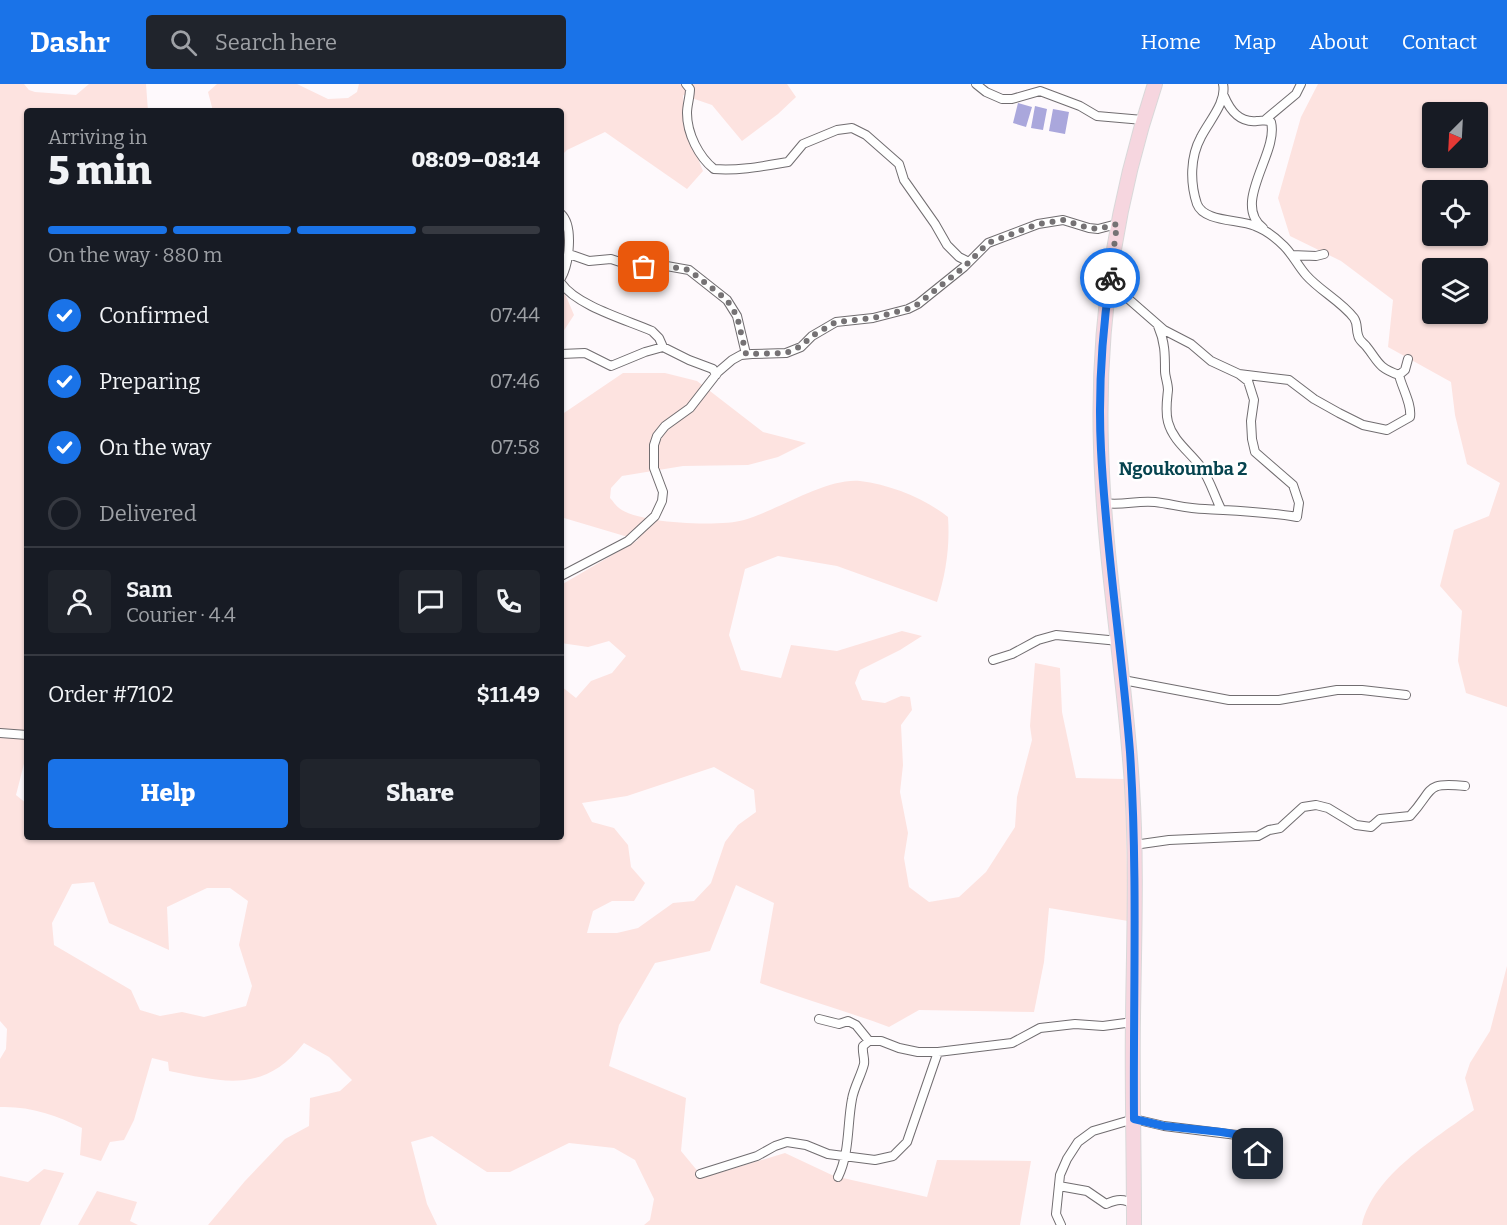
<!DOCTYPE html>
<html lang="en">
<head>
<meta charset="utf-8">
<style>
  :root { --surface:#171b24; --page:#20242c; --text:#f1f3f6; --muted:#9ea1a6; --line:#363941; --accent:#1a73e8 }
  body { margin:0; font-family:Bitter,serif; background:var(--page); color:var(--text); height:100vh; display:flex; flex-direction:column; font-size:22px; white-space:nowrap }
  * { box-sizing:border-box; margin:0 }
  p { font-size:20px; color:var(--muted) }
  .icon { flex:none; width:33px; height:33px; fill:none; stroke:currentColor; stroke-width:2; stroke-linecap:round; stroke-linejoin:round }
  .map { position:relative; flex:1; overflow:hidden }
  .panel { position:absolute; left:24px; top:24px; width:540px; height:732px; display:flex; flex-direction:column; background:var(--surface); border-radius:6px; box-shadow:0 2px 4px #0004 }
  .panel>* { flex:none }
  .needle { width:39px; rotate:204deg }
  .tools { position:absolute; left:1422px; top:18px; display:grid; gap:12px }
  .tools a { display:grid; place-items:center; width:66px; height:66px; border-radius:6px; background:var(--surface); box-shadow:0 2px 4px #0004; font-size:30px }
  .pin { position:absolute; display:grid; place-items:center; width:51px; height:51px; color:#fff; margin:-26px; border-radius:12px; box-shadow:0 3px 9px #0006 }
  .courier { position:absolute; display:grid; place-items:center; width:60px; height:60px; margin:-30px; border:4px solid #1a73e8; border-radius:50%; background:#fff; color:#222; box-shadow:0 2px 8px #0007 }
  .overview em { font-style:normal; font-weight:800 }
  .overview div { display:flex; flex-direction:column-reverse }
  .overview { display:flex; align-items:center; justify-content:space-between; height:102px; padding:0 24px }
  h1 { font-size:39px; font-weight:800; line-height:45px }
  .bar { display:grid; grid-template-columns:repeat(4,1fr); gap:9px 6px; align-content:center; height:72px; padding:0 24px }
  .bar i { height:8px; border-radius:4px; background:var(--line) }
  .bar .current { background:var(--accent) }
  .bar p { grid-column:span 4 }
  .line { display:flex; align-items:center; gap:15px; padding:0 24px; border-top:2px solid var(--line) }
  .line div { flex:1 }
  .round { display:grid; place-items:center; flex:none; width:63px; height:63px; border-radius:6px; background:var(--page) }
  ol { padding:0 24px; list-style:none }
  li { display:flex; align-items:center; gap:18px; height:66px }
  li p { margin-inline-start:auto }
  li .icon { padding:6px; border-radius:50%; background:var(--accent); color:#fff; stroke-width:4 }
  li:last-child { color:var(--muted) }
  li i { width:33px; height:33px; border:3px solid var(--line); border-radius:50% }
  .button { display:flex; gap:12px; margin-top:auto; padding:12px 24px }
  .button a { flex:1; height:69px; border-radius:6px; background:var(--accent); color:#fff; font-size:24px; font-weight:800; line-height:69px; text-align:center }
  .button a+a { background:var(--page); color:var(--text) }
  header { display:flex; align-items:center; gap:36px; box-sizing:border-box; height:84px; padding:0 30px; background:var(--accent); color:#fff }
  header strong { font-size:28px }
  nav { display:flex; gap:33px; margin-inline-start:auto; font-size:21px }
  .search { width:420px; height:54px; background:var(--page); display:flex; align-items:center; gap:15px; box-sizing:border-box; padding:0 21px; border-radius:6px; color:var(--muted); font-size:22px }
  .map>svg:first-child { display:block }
  .green { fill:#fde3e0; fill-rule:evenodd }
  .water { fill:#aaa7dc }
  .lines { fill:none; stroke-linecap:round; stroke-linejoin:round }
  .minor-casing { stroke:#716d70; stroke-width:10 }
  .primary-casing { stroke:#d9d8d9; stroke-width:16 }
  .minor { stroke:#fff; stroke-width:8 }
  .primary { stroke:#f6d6df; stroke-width:14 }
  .done { stroke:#757274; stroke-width:6; stroke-dasharray:0 10.8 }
  .route { stroke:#1a73e8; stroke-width:8 }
  .labels { text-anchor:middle; stroke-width:5; stroke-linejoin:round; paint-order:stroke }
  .quarter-label { font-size:18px; font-weight:bold; fill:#06444f; stroke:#fff }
</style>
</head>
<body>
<header>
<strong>Dashr</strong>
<div class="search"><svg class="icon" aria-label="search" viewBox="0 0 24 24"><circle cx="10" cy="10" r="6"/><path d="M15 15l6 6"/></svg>Search here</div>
<nav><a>Home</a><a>Map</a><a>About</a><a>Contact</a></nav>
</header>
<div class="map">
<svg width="1507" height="1141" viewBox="0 0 1507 1141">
  <rect width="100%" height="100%" fill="#fef9fc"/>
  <path class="green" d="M 0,0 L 24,0 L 29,6 L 35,8 L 76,11 L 89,0 L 146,0 L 148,27 L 27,27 L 27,668 L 16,711 L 27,720 L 27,753 L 561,753 L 561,602 L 576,614 L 591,597 L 612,589 L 626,572 L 609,557 L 588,563 L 561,559 L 561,501 L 638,456 L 564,434 L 561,435 L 561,331 L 623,289 L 665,289 L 697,297 L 763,348 L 806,359 L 778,373 L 748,381 L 683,382 L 622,392 L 611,404 L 610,414 C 613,417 616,422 619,424 C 639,440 720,443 744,436 C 779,426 825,394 860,397 C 891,401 924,414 948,433 C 950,463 946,489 937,518 L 837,482 L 778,472 L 745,485 L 729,551 L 741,586 L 781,594 L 791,561 L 837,567 L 902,547 L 922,552 L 900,566 L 860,586 L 855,599 L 862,616 L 885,619 L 901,612 L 910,613 L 912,626 L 901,641 L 903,681 L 900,708 L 908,749 L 904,774 L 909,803 L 929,818 L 959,813 L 986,788 L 1015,743 L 1017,713 L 1032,656 L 1030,642 L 1035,579 L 1060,584 L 1062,628 L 1076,694 L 1125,695 L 1128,837 L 1049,824 L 1044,878 L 1034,928 L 919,926 L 889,943 C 846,927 803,915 760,899 L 774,819 L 736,801 L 710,867 L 655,879 L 619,941 L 609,982 L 686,1014 L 681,1067 L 700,1090 L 712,1091 L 785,1069 L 834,1092 L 927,1113 L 937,1076 L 1031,1077 L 1020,1141 L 644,1141 L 650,1136 L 654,1115 L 635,1076 L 614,1064 L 569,1059 L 510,1088 L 487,1088 L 432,1052 L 411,1058 L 427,1120 L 437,1141 L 208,1141 L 245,1097 L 285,1055 L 309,1042 L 310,1014 L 340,1007 L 352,996 L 329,973 L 304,959 C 264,1010 224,998 169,987 L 168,978 L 152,974 L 134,1036 L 124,1056 L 110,1058 L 101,1077 L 80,1071 L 82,1044 C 56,1031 30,1022 0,1023 L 0,975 L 6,965 L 7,945 L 0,937 ZM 714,683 L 754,706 L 756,728 L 738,741 L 725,758 L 711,799 L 694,817 L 673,819 L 638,844 L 617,849 L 587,849 L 593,827 L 612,817 L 634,817 L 645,799 L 631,783 L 628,761 L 614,744 L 592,738 L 582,719 L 627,712 ZM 94,798 L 109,839 L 169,866 L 167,823 L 207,804 L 230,804 L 248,817 L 239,861 L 252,902 L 246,922 L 204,933 L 182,928 L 160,932 L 140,926 L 131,906 L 54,861 L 52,839 L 72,800 Z
    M 217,0 L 297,0 L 328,15 L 348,14 L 357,8 L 359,0 L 787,0 L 796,13 L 778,30 L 742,57 L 712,21 L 683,11 L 684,41 L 703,87 L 687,105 L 605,48 L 567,66 L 561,72 L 561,27 L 213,27 L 208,8 Z
    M 1318,0 L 1507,0 L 1507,623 L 1466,609 L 1458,577 L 1462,527 L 1440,502 L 1454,446 L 1489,432 L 1500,399 L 1467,380 L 1455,331 L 1451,298 L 1388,263 L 1393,216 L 1341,177 L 1290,152 L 1278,114 L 1301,33 ZM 1432,28 L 1478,28 L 1478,74 L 1432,74 ZM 1432,106 L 1478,106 L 1478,152 L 1432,152 ZM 1432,184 L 1478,184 L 1478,230 L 1432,230 Z
    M 561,206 L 566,212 L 574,231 L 561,251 Z
    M 1507,882 L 1507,1141 L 1362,1141 C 1373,1091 1435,1055 1474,1026 L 1465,994 L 1470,979 L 1490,947 Z
    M 44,1085 L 64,1089 L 40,1141 L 0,1141 L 0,1092 L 28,1098 Z
    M 97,1107 L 137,1118 L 130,1137 L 138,1141 L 78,1141 Z"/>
  <path class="water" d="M 1018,19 L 1032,23 L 1026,43 L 1013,39 Z
    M 1035,22 L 1047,25 L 1043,46 L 1031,44 Z
    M 1053,25 L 1069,28 L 1065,50 L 1049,47 Z"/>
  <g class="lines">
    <g class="minor-casing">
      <path id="minor" d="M 686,0 L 690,5 C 690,13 687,21 687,29 C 687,50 699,73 714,85 C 739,87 764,82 788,78 L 803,60 L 837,46 L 852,44 L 866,51 L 899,80 L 904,96 L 935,140 L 947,161 L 959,173 L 969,178
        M 976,0 L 986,8 L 1002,15 L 1012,15 L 1040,7 L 1080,22 L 1097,32 L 1143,36
        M 1223,0 C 1227,18 1209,37 1201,53 C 1190,73 1190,99 1197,120 C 1204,138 1238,135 1255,142 C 1266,146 1276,154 1284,162 C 1293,171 1298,182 1306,191 C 1320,207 1341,217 1354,234 C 1358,240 1356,245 1358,251 C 1359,257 1363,258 1366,262 C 1379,278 1377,283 1399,291
        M 1224,12 C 1230,26 1239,39 1257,37 C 1263,37 1265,35 1271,38 C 1279,69 1231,119 1263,144
        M 1266,35 L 1296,10 L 1301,0
        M 561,130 C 574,142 569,180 561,194
        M 569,170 L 589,177 L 611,175 L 632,182 L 661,181 L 689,186 L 727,216 L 737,232 L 746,270
        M 1292,171 L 1316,172 L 1324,170
        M 561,199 C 577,222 627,236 652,247 L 659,254 L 663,263
        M 1158,242 C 1165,258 1165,270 1165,287 C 1165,293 1168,299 1168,306 C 1167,316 1165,327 1168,338 C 1173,357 1190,368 1201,383 C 1210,396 1214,411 1221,425
        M 561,270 L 585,269 L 611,282 L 645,268 L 663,263 L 689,276 L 713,285 L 716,291
        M 1239,290 L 1289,296 L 1314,315 L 1339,329 L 1363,341 L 1387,346 L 1410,333 C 1412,320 1402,304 1399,291
        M 1399,291 L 1405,286 L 1408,275
        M 1104,419 C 1122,422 1137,416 1155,418 C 1172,420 1188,425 1205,425 C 1236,427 1267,428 1297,433 L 1299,419 L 1293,401 L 1255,368 L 1252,355 L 1251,337 L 1254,316 L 1248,297 L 1239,290 L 1211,277 L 1191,260 L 1164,246 L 1109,198
        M 561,492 L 628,457 L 655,432 L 662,417 L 663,408 L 654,384 L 654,361 L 657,352 L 665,342 L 690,324 L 718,288 L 732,276 L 741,271 L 752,270 L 786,269 L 801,263 L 812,252 L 836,238 L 873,234 L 908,225 L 918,220 L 964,183 L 988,159 L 1038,140 L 1063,136 L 1089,144 L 1098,145 L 1117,140
        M 993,576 L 1012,570 L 1038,556 L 1056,551 L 1119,557
        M 1123,596 L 1229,616 L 1279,616 L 1337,606 L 1362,606 L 1406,611
        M 0,649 L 27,651
        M 1134,761 L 1169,756 L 1258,752 L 1269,746 L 1280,744 L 1303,723 L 1316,721 L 1328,724 L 1356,741 L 1371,743 L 1380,735 L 1410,732 C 1435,705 1423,698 1465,702
        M 819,935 L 839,940 L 848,937 L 856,941 L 869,957
        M 700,1090 L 757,1072 L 775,1062 L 787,1058 L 806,1061 L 828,1070 L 875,1076 L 893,1072 L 907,1058 L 938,968
        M 838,1093 C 850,1068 847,1041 852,1015 C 854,1003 861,992 864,980 C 865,974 862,969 863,962 L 869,957 L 881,957 L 899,964 L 918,968 L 938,968 L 1012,959 L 1040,944 L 1075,940 L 1103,942 L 1133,938
        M 1059,1102 L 1087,1107 L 1106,1120 C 1117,1115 1124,1114 1134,1121
        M 1061,1141 L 1056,1130 L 1060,1091 L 1067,1075 L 1078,1058 L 1093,1047 L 1134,1035 L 1164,1042 L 1245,1052 L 1251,1058 L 1258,1070"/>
    </g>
    <g class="primary-casing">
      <path id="primary" d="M 1134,1141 C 1134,1072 1132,1002 1133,933 C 1134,856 1137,779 1132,702 C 1125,589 1104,477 1101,363 C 1097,240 1116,117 1155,0"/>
    </g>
    <use href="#minor" class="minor"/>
    <use href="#primary" class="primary"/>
  </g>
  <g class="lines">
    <path class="done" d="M 644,183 L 661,181 L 689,186 L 727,216 L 737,232 L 746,270 L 786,269 L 801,262 L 812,252 L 836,238 L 873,234 L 908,225 L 918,220 L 964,183 L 988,159 L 1038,140 L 1063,136 L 1089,144 L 1098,145 L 1117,140 L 1110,194"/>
    <path class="route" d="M 1110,194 C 1102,250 1098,309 1101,366 C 1106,467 1122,567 1130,668 C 1138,790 1133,913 1134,1035 L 1164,1042 L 1221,1048 L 1245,1052 L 1258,1070"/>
  </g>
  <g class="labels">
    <g class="quarter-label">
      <text x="1183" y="391">Ngoukoumba 2</text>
    </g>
  </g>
</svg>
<div class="tools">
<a><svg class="needle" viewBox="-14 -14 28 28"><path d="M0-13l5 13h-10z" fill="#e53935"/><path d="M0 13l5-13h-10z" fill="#9ea1a6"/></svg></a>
<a><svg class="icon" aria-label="locate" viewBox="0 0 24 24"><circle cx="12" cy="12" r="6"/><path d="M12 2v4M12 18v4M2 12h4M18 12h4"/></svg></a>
<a><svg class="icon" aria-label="layers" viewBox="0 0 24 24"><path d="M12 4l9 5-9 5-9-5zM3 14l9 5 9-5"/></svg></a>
</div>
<div class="pin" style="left:644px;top:183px;background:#ea580c"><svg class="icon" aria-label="bag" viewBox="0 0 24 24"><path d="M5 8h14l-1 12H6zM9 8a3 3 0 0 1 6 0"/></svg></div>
<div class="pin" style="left:1258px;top:1070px;background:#1f2937"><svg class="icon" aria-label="home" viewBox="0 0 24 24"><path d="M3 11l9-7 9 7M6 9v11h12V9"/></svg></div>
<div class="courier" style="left:1110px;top:194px"><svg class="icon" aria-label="bike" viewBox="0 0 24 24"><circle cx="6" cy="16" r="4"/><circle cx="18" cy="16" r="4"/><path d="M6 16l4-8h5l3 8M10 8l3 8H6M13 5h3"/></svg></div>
<section class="panel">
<div class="overview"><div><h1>5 min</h1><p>Arriving in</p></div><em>08:09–08:14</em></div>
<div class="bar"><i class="current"></i><i class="current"></i><i class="current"></i><i></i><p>On the way · 880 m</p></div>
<ol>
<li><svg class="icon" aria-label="check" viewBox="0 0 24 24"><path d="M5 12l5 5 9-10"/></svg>Confirmed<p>07:44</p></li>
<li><svg class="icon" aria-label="check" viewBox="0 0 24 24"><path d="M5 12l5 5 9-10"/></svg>Preparing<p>07:46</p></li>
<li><svg class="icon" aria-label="check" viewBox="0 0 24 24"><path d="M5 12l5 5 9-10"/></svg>On the way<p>07:58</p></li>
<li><i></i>Delivered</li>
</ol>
<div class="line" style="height:108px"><a class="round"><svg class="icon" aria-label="person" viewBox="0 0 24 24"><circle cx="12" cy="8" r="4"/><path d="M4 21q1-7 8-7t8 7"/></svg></a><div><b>Sam</b><p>Courier · 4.4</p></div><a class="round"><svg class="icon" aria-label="chat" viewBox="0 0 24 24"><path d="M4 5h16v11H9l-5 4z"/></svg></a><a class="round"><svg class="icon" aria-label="phone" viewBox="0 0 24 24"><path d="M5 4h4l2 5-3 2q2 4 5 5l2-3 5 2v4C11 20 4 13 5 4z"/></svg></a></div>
<div class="line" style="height:78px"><div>Order #7102</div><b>$11.49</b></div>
<div class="button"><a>Help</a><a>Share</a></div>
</section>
</div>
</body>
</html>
